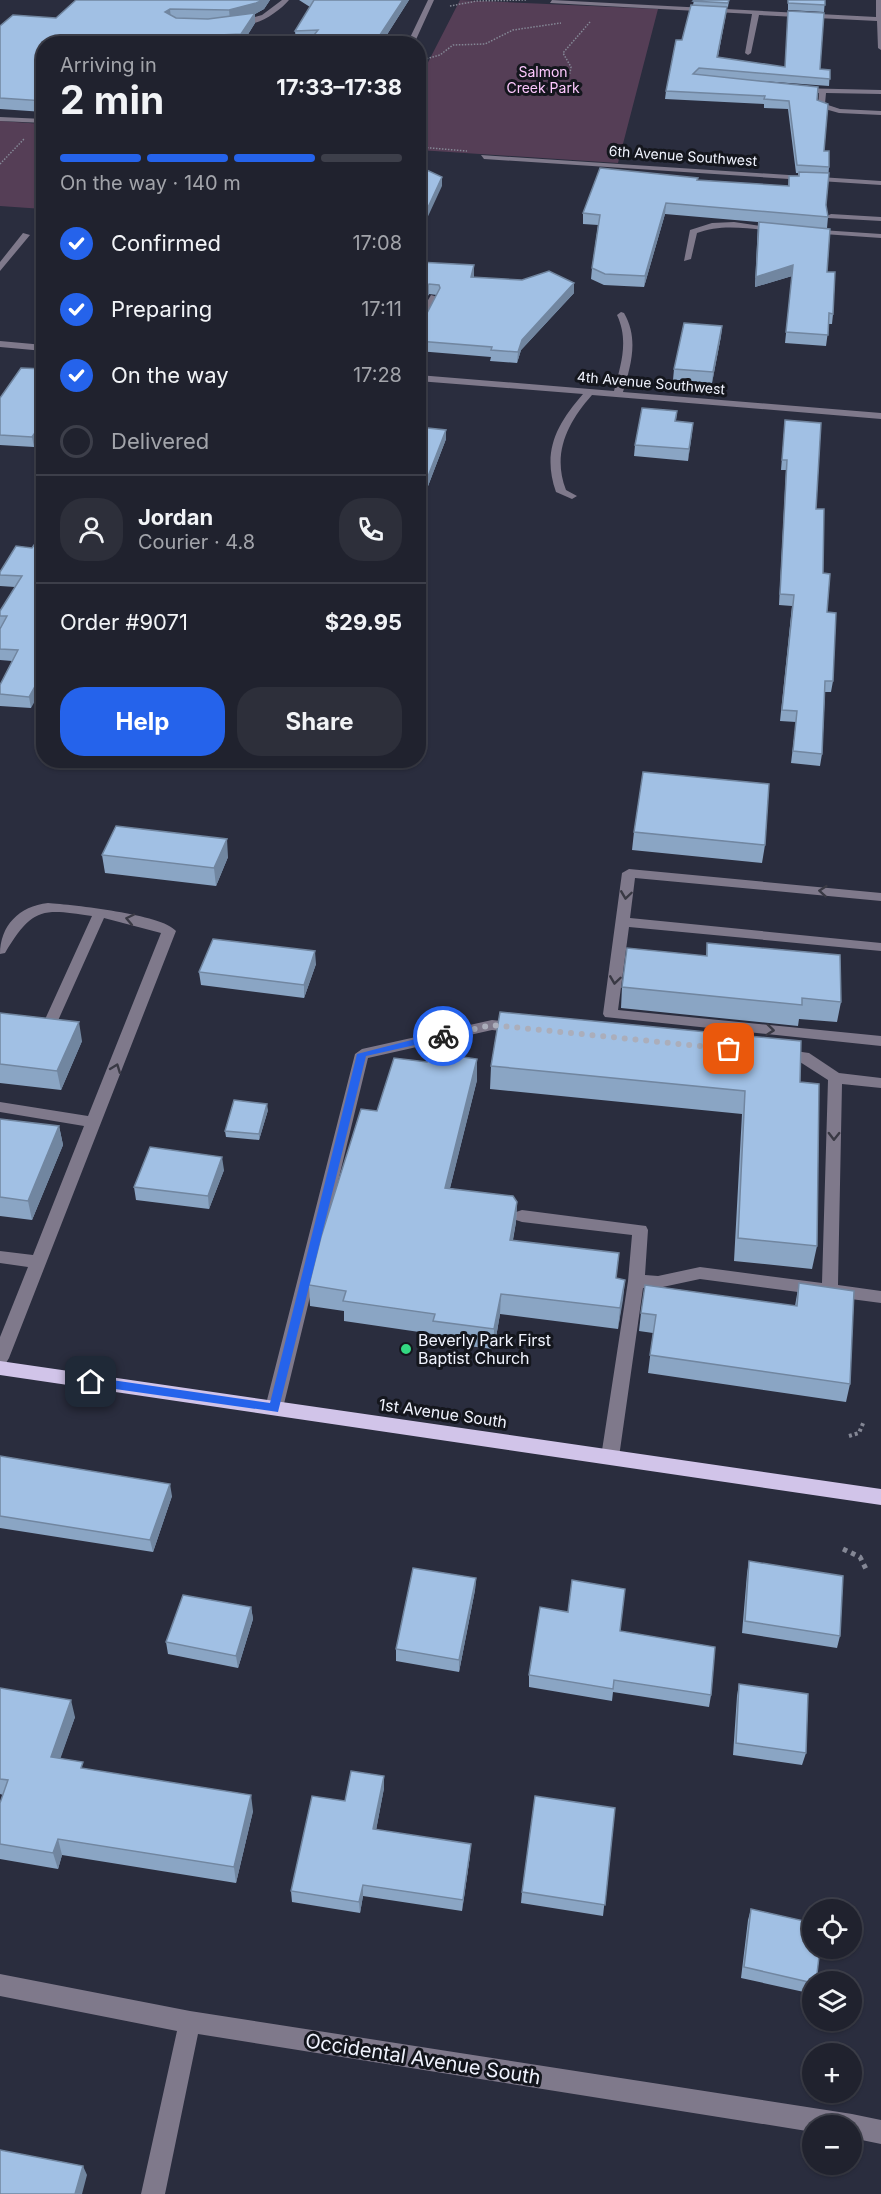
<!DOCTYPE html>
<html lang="en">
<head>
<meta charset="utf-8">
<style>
  :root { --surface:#20222e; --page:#2d2f3a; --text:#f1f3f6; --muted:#a2a4aa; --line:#3d3f4a; --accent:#2563eb }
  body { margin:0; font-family:Inter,sans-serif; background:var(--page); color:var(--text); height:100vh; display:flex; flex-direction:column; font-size:22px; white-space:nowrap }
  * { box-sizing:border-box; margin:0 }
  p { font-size:20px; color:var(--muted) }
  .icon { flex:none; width:33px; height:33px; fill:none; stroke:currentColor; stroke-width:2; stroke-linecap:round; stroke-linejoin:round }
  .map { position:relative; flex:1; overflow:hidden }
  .side { position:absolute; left:36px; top:36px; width:390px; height:732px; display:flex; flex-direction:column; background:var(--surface); border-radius:24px; box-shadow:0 2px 4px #0004,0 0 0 2px var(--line) }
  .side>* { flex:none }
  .controls { position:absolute; left:802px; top:1899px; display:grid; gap:12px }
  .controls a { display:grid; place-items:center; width:60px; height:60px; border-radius:50%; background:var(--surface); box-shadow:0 2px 4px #0004,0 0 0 2px var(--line); font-size:30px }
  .pin { position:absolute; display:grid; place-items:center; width:51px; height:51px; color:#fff; margin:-26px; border-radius:12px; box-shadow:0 3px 9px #0006 }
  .courier { position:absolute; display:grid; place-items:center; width:60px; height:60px; margin:-30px; border:4px solid #2563eb; border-radius:50%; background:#fff; color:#222; box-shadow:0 2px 8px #0007 }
  .headline em { font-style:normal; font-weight:700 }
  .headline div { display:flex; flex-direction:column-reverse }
  .headline { display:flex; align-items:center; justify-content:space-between; height:102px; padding:0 24px }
  h1 { font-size:39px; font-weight:700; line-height:45px }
  .bar { display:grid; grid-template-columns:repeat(4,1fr); gap:9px 6px; align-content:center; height:72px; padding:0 24px }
  .bar i { height:8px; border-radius:4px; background:var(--line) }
  .bar .active { background:var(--accent) }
  .bar p { grid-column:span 4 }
  .line { display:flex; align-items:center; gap:15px; padding:0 24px; border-top:2px solid var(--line) }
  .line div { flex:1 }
  .round { display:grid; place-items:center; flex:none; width:63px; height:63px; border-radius:24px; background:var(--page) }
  ol { padding:0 24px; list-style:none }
  li { display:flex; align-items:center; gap:18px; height:66px }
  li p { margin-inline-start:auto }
  li .icon { padding:6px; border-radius:50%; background:var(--accent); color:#fff; stroke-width:4 }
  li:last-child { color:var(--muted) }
  li i { width:33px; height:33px; border:3px solid var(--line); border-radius:50% }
  .cta { display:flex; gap:12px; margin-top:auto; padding:12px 24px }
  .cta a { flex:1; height:69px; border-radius:24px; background:var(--accent); color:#fff; font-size:24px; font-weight:700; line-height:69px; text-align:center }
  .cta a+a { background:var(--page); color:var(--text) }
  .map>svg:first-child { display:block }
  .green { fill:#553e56 }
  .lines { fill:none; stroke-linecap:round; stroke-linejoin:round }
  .path-far2 { stroke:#848795; stroke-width:1.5; stroke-dasharray:1.5 1.5; stroke-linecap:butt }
  .path-far1 { stroke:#848795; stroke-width:4; stroke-dasharray:3 3; stroke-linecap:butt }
  .path { stroke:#848795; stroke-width:5; stroke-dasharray:4.5 4.5; stroke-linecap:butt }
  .minor { fill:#7f798b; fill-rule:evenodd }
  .major { fill:#d1c4e9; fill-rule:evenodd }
  .wall { fill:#8aa5c4 }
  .shaded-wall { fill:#7186a0 }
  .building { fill:#a1c0e4; stroke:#7186a0; stroke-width:1.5 }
  .oneway { stroke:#393944 }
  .route { fill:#2563eb }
  .done { stroke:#abaebb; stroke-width:6; stroke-dasharray:0 10.8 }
  .poi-dot { fill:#33d882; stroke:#14161d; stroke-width:2 }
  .labels { text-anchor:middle; stroke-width:6; stroke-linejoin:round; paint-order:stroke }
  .far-park-label { font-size:14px; fill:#fcc7fd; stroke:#14161d }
  .far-street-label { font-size:14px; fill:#f0f3fe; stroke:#14161d }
  .poi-label { font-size:16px; fill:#f0f3fe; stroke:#14161d; text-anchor:start }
  .street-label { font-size:16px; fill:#f0f3fe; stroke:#14161d }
  .near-street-label { font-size:20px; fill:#f0f3fe; stroke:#14161d }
</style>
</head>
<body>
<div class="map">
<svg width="881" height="2194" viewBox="0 0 881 2194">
  <rect width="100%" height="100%" fill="#2a2d3e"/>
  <path class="green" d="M 460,0 L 658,9 L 618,163 L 419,150 L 419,80 Z
    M 0,121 L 43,124 L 43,209 L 0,206 Z"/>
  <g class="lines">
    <path class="path-far2" d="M 450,6 L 477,1 L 527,0
      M 418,61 L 440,55 L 453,45 L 485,44 L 513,30 L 561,23
      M 554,75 L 570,73 L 571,67 L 563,53 L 590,22
      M 418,147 L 467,151
      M 0,164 L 24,139"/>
    <path class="path-far1" d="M 849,1436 L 859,1433 L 864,1421"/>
    <path class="path" d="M 843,1549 L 860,1557 L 866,1569"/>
    <path class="minor" d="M 282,0 L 289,0 C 278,13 251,31 234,23 L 262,15 Z
      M 428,0 L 434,0 L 414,44 L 407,44 Z
      M 552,0 L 876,17 L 876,0 L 881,0 L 881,50 L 878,48 L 877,21 L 759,15 L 751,53 L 748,55 L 745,53 L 752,14 L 550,3 Z
      M 797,88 L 881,90 L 881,94 L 826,93 L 825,104 L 840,109 L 881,111 L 881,115 L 839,113 L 818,107 L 819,93 L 794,92 Z
      M 0,117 L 44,119 L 44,123 L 0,121 Z
      M 481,155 L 881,181 L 881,185 L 484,159 Z
      M 831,214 L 881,217 L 881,221 L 828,218 L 827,216 Z
      M 734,222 L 780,229 L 776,231 C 750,229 722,223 697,233 L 691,259 L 684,261 L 690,230 L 712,223 Z
      M 806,229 L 881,234 L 881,238 L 809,233 L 806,233 Z
      M 23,233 L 30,235 L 0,271 L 0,262 Z
      M 431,295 L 438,297 L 423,326 L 418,329 L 418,317 Z
      M 621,312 L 624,313 C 639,339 631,365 623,392 L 881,413 L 881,419 L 592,395 C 567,423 552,454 566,490 L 577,496 L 572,499 L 556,492 C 542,452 556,425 583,394 L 418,381 L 418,375 L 614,391 C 621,364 629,341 617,315 Z
      M 0,341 L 44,345 L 44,351 L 0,347 Z
      M 629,869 L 881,893 L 881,901 L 635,878 L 630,918 L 881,943 L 881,951 L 629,927 L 618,1010 L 881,1036 L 881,1046 L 605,1017 L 603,1014 L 622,873 Z
      M 48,903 C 73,905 162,914 176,931 L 9,1358 L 6,1363 L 0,1365 L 0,1337 L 28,1267 L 0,1263 L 0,1251 L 33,1255 L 84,1126 L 0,1112 L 0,1102 L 88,1116 L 161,933 L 104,918 L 52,1034 L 0,1031 L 0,1021 L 42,1026 L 92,916 C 41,908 32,908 5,953 L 0,954 C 0,926 19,906 48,903 Z
      M 492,1020 L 518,1023 L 525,1028 L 518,1033 L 492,1030 L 368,1058 L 283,1408 L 280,1413 L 274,1415 L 268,1413 L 265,1408 L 355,1054 L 362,1049 Z
      M 781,1049 L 809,1053 L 839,1073 L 881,1078 L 881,1088 L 842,1084 L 838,1285 L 881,1291 L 881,1303 L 700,1279 L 658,1288 L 643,1288 L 619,1457 L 616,1462 L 610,1464 L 604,1462 L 601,1457 L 628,1281 L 632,1235 L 522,1222 L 516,1220 L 514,1216 L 516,1212 L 522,1210 L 646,1226 L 648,1230 L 645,1275 L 658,1276 L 700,1267 L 822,1283 L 828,1080 L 800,1062 L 776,1058 L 774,1054 L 776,1050 Z
      M 0,1974 L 190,2011 L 852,2114 L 881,2120 L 881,2144 L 852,2138 L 852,2126 L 813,2126 L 813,2132 L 198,2034 L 165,2194 L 141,2194 L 177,2031 L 0,1996 Z"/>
    <path class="major" d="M 0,1361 L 881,1489 L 881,1505 L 0,1375 Z"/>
  </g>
  <path class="wall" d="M 76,0 L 270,0 L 264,9 L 255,14 L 255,23 L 242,44 L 44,44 L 44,112 L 0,109 L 0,26 L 56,18 Z
    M 299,0 L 409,0 L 381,44 L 307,44 L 309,41 L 296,41 L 295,31 L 310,7 Z
    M 694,0 L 729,0 L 728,7 L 693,5 Z
    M 788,0 L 825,0 L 824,12 L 788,10 Z
    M 727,7 L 718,57 L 784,67 L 830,70 L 829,86 L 748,80 L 817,100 L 824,151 L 829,167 L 826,205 L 828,217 L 827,228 L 827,272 L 833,314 L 832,324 L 829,324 L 826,346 L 785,343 L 792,276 L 755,287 L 758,222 L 665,214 L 644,287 L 604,285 L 591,279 L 592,268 L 598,225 L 583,224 L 583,213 L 697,180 L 788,186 L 789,176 L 798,176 L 798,173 L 796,173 L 788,109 L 764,108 L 764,104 L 665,99 L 666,91 L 682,40 Z
    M 418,262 L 474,275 L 474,277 L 574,293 L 521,350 L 517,363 L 490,361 L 491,357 L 418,351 L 418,321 L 425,317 L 437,295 L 429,294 L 418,312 Z
    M 722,326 L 721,336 L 712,383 L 673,380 L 674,369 Z
    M 44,369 L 34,447 L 0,445 L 0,398 Z
    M 677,411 L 676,421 L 693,423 L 688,461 L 634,456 L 635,445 Z
    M 785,420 L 816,509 L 827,612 L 833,681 L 831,692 L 825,692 L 822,754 L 820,766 L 791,763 L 796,722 L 780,721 L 792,606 L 779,605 L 786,470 L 781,470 Z
    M 418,427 L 446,430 L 446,439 L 420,507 L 418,507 Z
    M 32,548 L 31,708 L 0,706 L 0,685 L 12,661 L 0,660 L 0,629 L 1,627 L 0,627 L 0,611 L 15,587 L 0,586 L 0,572 Z
    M 634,832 L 765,845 L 762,863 L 632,850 Z
    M 102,855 L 228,857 L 216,886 L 105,873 Z
    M 707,943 L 841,1002 L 837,1022 L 799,1019 L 798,1026 L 621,1008 L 622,987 L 706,956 Z
    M 316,964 L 304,998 L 201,985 L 199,972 Z
    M 0,1013 L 82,1041 L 61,1090 L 0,1083 Z
    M 491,1066 L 800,1082 L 817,1246 L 812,1269 L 734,1261 L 742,1114 L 490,1089 Z
    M 477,1080 L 450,1188 L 517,1202 L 516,1222 L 513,1240 L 616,1278 L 625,1280 L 618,1329 L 500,1314 L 494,1349 L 433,1342 L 433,1334 L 344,1321 L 344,1311 L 310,1306 L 309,1285 L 377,1111 Z
    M 268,1110 L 259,1140 L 226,1137 L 225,1131 Z
    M 0,1119 L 59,1126 L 63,1145 L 32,1220 L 0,1216 Z
    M 224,1170 L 209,1209 L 136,1200 L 134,1187 Z
    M 799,1283 L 850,1384 L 846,1402 L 648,1373 L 653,1333 L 639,1331 L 641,1313 L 795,1306 Z
    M 0,1456 L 172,1496 L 153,1552 L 0,1528 Z
    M 749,1561 L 840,1636 L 837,1648 L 742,1633 L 747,1574 Z
    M 476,1578 L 475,1590 L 459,1672 L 396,1661 L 396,1649 Z
    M 251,1607 L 253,1619 L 238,1668 L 168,1654 L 166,1642 Z
    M 620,1631 L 711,1695 L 709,1707 L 613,1692 L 612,1701 L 529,1687 L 529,1675 Z
    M 739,1684 L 806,1753 L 802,1765 L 733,1755 L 737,1696 Z
    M 0,1688 L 75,1717 L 60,1758 L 84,1769 L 253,1811 L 236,1883 L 62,1855 L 58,1869 L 0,1859 L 0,1803 L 3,1795 L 0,1794 Z
    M 384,1776 L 384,1788 L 376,1830 L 470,1855 L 462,1911 L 363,1896 L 360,1913 L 292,1902 L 291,1891 L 345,1801 Z
    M 615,1808 L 603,1916 L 521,1903 L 522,1892 Z
    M 751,1909 L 813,1982 L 813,1994 L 741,1978 L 748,1920 Z"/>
  <path class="shaded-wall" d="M 263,0 L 270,0 L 264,9 L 255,14 L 255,23 L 242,44 L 241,34 L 230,20 L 229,10 Z
    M 403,0 L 409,0 L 381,44 L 374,44 Z
    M 727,7 L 726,15 L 716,65 L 717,57 Z
    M 170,9 L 171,19 L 165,12 Z
    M 198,36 L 199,44 L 192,44 Z
    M 442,177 L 442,186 L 418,238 L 418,229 Z
    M 666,203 L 665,214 L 644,287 L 645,276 Z
    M 474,265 L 474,275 L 471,287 L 471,277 Z
    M 793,265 L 792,276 L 755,287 L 756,277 Z
    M 574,283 L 574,293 L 521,350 L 517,363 L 518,352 L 522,340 Z
    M 429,284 L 429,294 L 418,312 L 418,302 Z
    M 722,326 L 721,336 L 712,383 L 713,372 Z
    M 44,420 L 44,432 L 34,447 L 32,437 Z
    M 693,423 L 692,434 L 688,461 L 689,449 Z
    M 446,430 L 446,439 L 420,507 L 420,497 Z
    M 44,670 L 44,685 L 31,708 L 29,697 Z
    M 227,839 L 228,857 L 216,886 L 214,868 Z
    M 315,951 L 316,964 L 304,998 L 304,985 Z
    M 79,1022 L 82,1041 L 61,1090 L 57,1071 Z
    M 477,1059 L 477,1080 L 445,1208 L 445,1188 Z
    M 267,1104 L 268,1110 L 259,1140 L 259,1134 Z
    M 59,1126 L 63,1145 L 32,1220 L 28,1201 Z
    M 222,1157 L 224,1170 L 209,1209 L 208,1196 Z
    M 517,1202 L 516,1222 L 509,1260 L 510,1240 Z
    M 625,1280 L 623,1300 L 618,1329 L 620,1308 Z
    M 501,1294 L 500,1314 L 494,1349 L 494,1329 Z
    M 170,1484 L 172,1496 L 153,1552 L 150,1540 Z
    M 476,1578 L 475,1590 L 459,1672 L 459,1660 Z
    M 251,1607 L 253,1619 L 238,1668 L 236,1656 Z
    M 71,1700 L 75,1717 L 55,1774 L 51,1757 Z
    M 384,1776 L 384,1788 L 374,1841 L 373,1829 Z
    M 251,1795 L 253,1811 L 236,1883 L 234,1867 Z
    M 58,1839 L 62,1855 L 58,1869 L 53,1853 Z
    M 471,1844 L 470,1855 L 462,1911 L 463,1900 Z
    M 363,1885 L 363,1896 L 360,1913 L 359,1902 Z
    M 83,2166 L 87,2175 L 82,2194 L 75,2194 Z"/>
  <path class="building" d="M 76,0 L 263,0 L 256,3 L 229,10 L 170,9 L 165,12 L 176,18 L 208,19 L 255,13 L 241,34 L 198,36 L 192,44 L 44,44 L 44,101 L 0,98 L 0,26 L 13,15 L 56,18 Z
    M 314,0 L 403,0 L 374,44 L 307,44 L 318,30 L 295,31 Z
    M 694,0 L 729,0 L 728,3 L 693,1 Z
    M 788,0 L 825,0 L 825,5 L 788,3 Z
    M 691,5 L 727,7 L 717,57 L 785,67 L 788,11 L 824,13 L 820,69 L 830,70 L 830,79 L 699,68 L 693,74 L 818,87 L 817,100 L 828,104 L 824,151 L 829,151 L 829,167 L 797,165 L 789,101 L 764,99 L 765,96 L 666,91 L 676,40 L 682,40 Z
    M 418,166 L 442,177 L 418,229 Z
    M 600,168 L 698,178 L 697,180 L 789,186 L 789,176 L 799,176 L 799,172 L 829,173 L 826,205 L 828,217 L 666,203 L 645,276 L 605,274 L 592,268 L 600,215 L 583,213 Z
    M 759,222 L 830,229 L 827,272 L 835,272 L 833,314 L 829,313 L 828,335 L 786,332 L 793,265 L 756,277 Z
    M 418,262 L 474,265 L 471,277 L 522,280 L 549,271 L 574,283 L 522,340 L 518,352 L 491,350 L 492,347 L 418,341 L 418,321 L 425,317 L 440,288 L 439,285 L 429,284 L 418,302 Z
    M 684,323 L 722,326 L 713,372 L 674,369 Z
    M 21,368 L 44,369 L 44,420 L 32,437 L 0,435 L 0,398 Z
    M 642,408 L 677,411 L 675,421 L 693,423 L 689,449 L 635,445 Z
    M 785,420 L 821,423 L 816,509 L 824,509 L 823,573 L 830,574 L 827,612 L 836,613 L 833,681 L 825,681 L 822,754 L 793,751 L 797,711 L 782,710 L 794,595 L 780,594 L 787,460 L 782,460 Z
    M 418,427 L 446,430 L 420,497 L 418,497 Z
    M 44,531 L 44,670 L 29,697 L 0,694 L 0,685 L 18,650 L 0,649 L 0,629 L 7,616 L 0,616 L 0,611 L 22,576 L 0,575 L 0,572 L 16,546 L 32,548 Z
    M 643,772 L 769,784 L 765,845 L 634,832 Z
    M 116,826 L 227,839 L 214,868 L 102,855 Z
    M 213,939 L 315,951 L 304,985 L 199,972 Z
    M 707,943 L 840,955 L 841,1002 L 802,998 L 802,1005 L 622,987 L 627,948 L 707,956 Z
    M 500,1012 L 801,1041 L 800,1082 L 819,1084 L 817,1246 L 738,1238 L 745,1091 L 491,1066 Z
    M 0,1013 L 79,1022 L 57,1071 L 0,1064 Z
    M 429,1052 L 477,1059 L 445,1188 L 513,1196 L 517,1202 L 510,1240 L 619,1253 L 616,1278 L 625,1280 L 620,1308 L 501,1294 L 494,1329 L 433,1321 L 435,1314 L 343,1301 L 346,1291 L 309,1285 L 321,1237 L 361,1109 L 377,1111 L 394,1058 L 427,1062 Z
    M 234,1100 L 267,1104 L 259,1134 L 225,1131 Z
    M 0,1119 L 59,1126 L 28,1201 L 0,1197 Z
    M 150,1147 L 222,1157 L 208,1196 L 134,1187 Z
    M 799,1283 L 854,1291 L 850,1384 L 650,1355 L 656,1315 L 641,1313 L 645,1285 L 797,1306 Z
    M 0,1456 L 170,1484 L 150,1540 L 0,1516 Z
    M 749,1561 L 843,1576 L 840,1636 L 745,1621 Z
    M 413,1568 L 476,1578 L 459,1660 L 396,1649 Z
    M 572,1580 L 625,1589 L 620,1631 L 715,1647 L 711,1695 L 614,1680 L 613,1689 L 529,1675 L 540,1607 L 568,1612 Z
    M 183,1595 L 251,1607 L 236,1656 L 166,1642 Z
    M 739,1684 L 808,1694 L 806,1753 L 736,1743 Z
    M 0,1688 L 71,1700 L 51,1757 L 83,1762 L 81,1768 L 251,1795 L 234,1867 L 58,1839 L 53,1853 L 0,1844 L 0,1803 L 8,1780 L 0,1779 Z
    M 351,1771 L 384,1776 L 373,1829 L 471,1844 L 463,1900 L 363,1885 L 359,1902 L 291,1891 L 312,1796 L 345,1801 Z
    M 535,1796 L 615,1808 L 605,1905 L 522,1892 Z
    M 751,1909 L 813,1923 L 813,1948 L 820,1948 L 816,1982 L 813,1982 L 813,1983 L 744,1967 Z
    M 0,2150 L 83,2166 L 75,2194 L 0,2194 Z"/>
  <defs><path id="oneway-chevron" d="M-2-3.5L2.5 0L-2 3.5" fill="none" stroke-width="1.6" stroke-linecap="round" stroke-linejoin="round" transform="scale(1.5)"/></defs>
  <g class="oneway">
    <use href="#oneway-chevron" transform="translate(823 891) rotate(-175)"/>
    <use href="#oneway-chevron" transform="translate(626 895) rotate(98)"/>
    <use href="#oneway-chevron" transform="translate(130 919) rotate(-168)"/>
    <use href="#oneway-chevron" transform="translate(615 980) rotate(98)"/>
    <use href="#oneway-chevron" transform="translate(770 1030) rotate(6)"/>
    <use href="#oneway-chevron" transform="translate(116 1068) rotate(-69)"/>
    <use href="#oneway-chevron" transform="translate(834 1136) rotate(91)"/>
  </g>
  <path class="route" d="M 443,1032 L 446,1033 L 446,1038 L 366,1056 L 278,1412 L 87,1385 L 86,1382 L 91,1377 L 270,1403 L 357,1054 Z"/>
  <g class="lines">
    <path class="done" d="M 443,1036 L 492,1025 L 729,1049"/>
  </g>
  <circle class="poi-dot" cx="406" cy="1349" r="6"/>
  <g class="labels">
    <g class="far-park-label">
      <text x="543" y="77">Salmon<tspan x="543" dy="16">Creek Park</tspan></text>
    </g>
    <g class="far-street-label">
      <text transform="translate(683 156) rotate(4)" y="5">6th Avenue Southwest</text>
      <text transform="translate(651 383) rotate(5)" y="5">4th Avenue Southwest</text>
    </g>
    <g class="poi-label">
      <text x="418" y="1346">Beverly Park First<tspan x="418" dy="18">Baptist Church</tspan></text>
    </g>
    <g class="street-label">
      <text transform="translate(443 1413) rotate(8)" y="6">1st Avenue South</text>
    </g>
    <g class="near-street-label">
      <text transform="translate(423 2059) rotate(9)" y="7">Occidental Avenue South</text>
    </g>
  </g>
</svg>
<div class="controls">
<a><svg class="icon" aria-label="locate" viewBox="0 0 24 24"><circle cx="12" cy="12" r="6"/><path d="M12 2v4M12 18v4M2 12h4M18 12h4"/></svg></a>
<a><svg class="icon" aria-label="layers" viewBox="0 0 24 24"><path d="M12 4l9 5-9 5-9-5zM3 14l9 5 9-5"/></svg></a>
<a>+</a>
<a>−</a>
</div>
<div class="pin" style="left:729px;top:1049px;background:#ea580c"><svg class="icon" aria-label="bag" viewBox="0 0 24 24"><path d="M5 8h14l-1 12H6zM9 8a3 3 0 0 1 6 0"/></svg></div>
<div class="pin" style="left:91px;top:1382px;background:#1f2937"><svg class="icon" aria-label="home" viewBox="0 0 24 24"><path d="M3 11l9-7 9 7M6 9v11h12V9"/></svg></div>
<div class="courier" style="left:443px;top:1036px"><svg class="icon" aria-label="bike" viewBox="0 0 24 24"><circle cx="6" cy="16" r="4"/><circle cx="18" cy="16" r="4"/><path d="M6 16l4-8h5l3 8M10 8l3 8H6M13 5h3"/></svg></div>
<section class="side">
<div class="headline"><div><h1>2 min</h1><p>Arriving in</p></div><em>17:33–17:38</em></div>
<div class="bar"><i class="active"></i><i class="active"></i><i class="active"></i><i></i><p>On the way · 140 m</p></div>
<ol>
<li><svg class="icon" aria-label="check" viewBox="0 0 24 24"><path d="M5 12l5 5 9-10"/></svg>Confirmed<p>17:08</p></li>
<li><svg class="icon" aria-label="check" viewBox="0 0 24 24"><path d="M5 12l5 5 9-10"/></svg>Preparing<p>17:11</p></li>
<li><svg class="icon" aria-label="check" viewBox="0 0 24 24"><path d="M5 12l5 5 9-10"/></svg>On the way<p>17:28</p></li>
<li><i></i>Delivered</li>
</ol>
<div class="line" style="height:108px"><a class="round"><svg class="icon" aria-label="person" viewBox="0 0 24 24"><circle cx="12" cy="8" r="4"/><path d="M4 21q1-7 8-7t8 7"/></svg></a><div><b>Jordan</b><p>Courier · 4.8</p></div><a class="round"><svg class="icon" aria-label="phone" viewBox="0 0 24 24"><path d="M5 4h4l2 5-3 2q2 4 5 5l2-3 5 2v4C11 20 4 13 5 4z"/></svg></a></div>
<div class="line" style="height:78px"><div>Order #9071</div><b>$29.95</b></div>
<div class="cta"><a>Help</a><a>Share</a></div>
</section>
</div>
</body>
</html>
